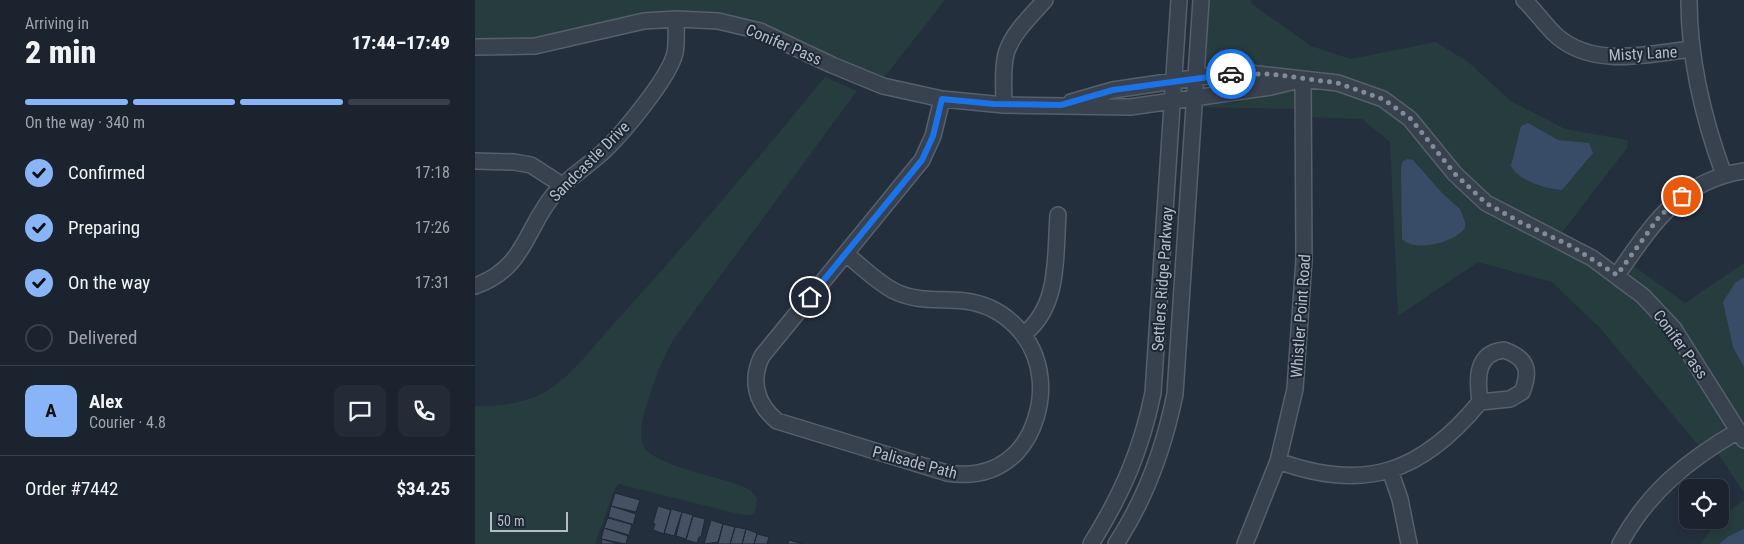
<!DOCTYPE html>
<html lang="en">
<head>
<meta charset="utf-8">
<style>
  :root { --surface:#1b232e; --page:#242b36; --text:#f1f3f6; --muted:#a0a4aa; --line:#39404a; --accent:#8ab4f8 }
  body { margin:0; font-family:"Roboto Condensed",sans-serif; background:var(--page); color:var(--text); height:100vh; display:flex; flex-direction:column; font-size:19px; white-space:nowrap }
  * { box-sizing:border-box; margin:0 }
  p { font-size:16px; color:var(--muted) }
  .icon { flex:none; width:28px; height:28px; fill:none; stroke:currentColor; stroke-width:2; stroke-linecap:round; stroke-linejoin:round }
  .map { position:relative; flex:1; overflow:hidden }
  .side { display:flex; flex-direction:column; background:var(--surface); width:475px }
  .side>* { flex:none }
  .controls { position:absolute; left:1204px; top:479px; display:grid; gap:10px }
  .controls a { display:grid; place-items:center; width:50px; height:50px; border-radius:10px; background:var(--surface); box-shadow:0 2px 8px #0003,0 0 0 1px var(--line); font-size:25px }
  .scale { position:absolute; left:15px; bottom:12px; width:78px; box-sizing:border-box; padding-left:5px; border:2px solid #b4bcc9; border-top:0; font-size:14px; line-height:18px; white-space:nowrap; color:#b4bcc9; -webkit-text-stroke:4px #1d2633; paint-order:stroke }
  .pin { position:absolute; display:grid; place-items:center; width:42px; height:42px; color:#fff; margin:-21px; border:2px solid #fff; border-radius:50%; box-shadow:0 1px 5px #0007 }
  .courier { position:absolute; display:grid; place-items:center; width:50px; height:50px; margin:-25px; border:4px solid #1a73e8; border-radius:50%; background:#fff; color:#222; box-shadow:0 1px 6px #0007 }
  .head em { font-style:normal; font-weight:800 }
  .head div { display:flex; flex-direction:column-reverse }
  .head { display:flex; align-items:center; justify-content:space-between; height:85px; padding:0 25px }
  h1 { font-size:32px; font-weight:800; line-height:38px }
  .bar { display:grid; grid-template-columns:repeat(4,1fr); gap:8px 5px; align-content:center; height:60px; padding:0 25px }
  .bar i { height:6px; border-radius:4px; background:var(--line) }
  .bar .on { background:var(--accent) }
  .bar p { grid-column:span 4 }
  .line { display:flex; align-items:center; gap:12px; padding:0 25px; border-top:1px solid var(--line) }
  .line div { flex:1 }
  .round { display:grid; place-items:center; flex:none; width:52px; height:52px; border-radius:10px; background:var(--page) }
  ol { padding:0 25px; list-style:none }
  li { display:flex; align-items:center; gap:15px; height:55px }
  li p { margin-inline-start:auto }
  li .icon { padding:5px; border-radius:50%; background:var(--accent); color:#111; stroke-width:4 }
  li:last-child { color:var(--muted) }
  li i { width:28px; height:28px; border:2px solid var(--line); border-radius:50% }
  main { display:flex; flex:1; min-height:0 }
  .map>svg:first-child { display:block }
  .green { fill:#263c3f }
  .water { fill:#394c67 }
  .building { fill:#455162; stroke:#1f2835 }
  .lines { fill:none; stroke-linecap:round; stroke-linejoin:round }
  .minor-casing { stroke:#565f6c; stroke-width:18 }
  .minor { stroke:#38414e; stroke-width:15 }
  .done { stroke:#828b98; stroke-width:5; stroke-dasharray:0 9 }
  .route { stroke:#1a73e8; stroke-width:6 }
  .labels { text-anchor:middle; stroke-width:4; stroke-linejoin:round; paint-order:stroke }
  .street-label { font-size:16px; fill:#b4bcc9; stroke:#1d2633 }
</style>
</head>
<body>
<main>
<section class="side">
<div class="head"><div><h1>2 min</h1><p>Arriving in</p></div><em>17:44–17:49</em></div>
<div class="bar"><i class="on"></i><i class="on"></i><i class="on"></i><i></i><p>On the way · 340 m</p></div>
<ol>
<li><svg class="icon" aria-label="check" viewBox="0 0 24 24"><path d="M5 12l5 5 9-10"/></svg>Confirmed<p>17:18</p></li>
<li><svg class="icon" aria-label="check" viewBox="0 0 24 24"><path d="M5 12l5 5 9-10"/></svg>Preparing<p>17:26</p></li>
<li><svg class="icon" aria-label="check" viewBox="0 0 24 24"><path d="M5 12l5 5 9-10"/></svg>On the way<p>17:31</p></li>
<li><i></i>Delivered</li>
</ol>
<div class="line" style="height:90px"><b class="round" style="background:var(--accent);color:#111">A</b><div><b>Alex</b><p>Courier · 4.8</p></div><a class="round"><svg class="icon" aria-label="chat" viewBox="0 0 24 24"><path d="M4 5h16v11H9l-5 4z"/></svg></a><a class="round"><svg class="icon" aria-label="phone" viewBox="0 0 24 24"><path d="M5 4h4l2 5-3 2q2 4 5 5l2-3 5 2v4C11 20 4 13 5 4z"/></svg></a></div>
<div class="line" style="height:65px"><div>Order #7442</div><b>$34.25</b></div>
</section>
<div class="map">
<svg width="1269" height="544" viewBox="0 0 1269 544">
  <rect width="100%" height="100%" fill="#242f3e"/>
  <path class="green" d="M 0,0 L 470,0 L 404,84 L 243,21 L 128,29 L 0,47 Z
    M 726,0 L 776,0 L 777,4 L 836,46 L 876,59 L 961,42 L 993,62 L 1036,101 L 1090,129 L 1153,140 L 1152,148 L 1082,239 L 1142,275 L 1152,261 L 1210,303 L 1269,263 L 1269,493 L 1238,446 L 1228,451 L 1125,328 L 1077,282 L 1003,262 L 923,316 L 915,142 L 887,119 L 829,117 L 828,109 L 720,107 Z
    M 350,77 L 382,91 L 198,340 C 187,359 180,379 173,400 C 169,413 163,432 168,445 C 175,464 240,476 261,484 C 270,487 278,490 282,499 L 280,512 L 275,515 L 264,514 L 144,484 L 140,488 L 120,544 L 0,544 L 0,406 C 24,406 48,404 70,392 C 98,376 123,340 145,317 C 216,239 283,158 350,77 Z
    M 1269,500 L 1269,544 L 1225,544 L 1245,518 Z"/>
  <path class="water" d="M 1053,123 L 1083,140 L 1114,143 L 1118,153 L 1087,190 C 1071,189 1044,181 1036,166 L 1046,126 Z
    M 933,159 L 938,160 L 968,194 L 985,209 L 990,222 L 990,228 C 980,242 941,253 927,239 L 926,166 L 928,161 Z
    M 1269,277 L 1269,367 L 1258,347 L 1248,302 L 1260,283 Z
    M 1269,529 L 1269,544 L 1244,544 L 1254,536 Z"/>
  <path class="building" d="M 140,493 L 165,500 L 161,512 L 136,506 Z
    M 136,506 L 161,514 L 158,525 L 133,518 Z
    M 183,506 L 196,510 L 189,534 L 178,530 L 180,524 L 178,523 Z
    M 196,509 L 207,512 L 199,536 L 189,533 Z
    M 207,512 L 218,515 L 211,539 L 201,536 Z
    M 218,516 L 230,519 L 226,537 L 224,537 L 222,543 L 211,540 Z
    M 133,517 L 157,524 L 154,535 L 129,528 Z
    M 236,520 L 248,524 L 243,542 L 229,544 Z
    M 248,524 L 260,527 L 255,544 L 243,544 Z
    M 260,527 L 271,529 L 267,544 L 255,544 Z
    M 129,528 L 153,536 L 151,544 L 126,539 Z
    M 271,529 L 282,533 L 279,544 L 267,544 Z
    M 282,534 L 294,537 L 292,544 L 279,544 Z
    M 127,539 L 143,544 L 126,544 Z
    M 314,540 L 328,544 L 313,544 Z"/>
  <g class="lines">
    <g class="minor-casing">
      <path id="minor" d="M 1049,0 C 1061,11 1070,26 1083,37 C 1120,68 1173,54 1217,49
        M 1214,0 C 1214,61 1228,118 1249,175
        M 0,47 L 60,46 L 169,21 L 201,19 L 243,21 L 285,31 L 357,65 L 408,86 L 467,99 L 529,105 L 655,107 L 796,87 L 828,79
        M 596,102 L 638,90 L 746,74 L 774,73 L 863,83 L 908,99 L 935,119 L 980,174 L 1011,203 L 1117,258 L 1168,296 L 1199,329 L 1269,440
        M 529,105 C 529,88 527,70 531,54 C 537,33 556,16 570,0
        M 0,161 L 39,162 L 56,165 L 87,185
        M 371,254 C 386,266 402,282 419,291 C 444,303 465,298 490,301 C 530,306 561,338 565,378 C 568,403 559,434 542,452 C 523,472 498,477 472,473 L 302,421 C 281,404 275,380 287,356 L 447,160 L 458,136 L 467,99
        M 1142,275 C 1177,225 1204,181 1269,171
        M 0,286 C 51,268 50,228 80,193 C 94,177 113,166 129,151 C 148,133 194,78 200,53 C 202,42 201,30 201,19
        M 549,334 C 585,306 580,256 583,215
        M 1029,350 C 1052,358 1056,370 1047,392 L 1035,399 L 1005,402 C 1002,380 1000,353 1029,350 Z
        M 803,461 C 891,493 947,472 1005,402
        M 915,470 L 925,499 L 934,544
        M 616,544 C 647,494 666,451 678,393 L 704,0
        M 641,544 C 671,498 689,448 700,394 L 726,0
        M 770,544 L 803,461 L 820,389 L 829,260 L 828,79
        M 1145,544 C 1173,492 1213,460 1263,431"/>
    </g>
    <use href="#minor" class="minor"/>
  </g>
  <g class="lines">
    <path class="done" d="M 756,74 L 796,74 L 863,83 L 908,99 L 936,119 L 980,174 L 1011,203 L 1045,222 L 1096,246 L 1142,275 L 1184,217 L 1207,196"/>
    <path class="route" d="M 335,297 L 447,160 L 458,136 L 467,99 L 519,104 L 586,105 L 638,90 L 756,74"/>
  </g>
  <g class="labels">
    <g class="street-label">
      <text transform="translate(309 44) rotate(23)" y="6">Conifer Pass</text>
      <text transform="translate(1168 53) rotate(-3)" y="6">Misty Lane</text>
      <text transform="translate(114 161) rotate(-45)" y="6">Sandcastle Drive</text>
      <text transform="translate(687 279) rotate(-86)" y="6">Settlers Ridge Parkway</text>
      <text transform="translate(825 316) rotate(-86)" y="6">Whistler Point Road</text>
      <text transform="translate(1206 344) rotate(54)" y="6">Conifer Pass</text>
      <text transform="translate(440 462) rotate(15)" y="6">Palisade Path</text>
    </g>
  </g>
</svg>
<div class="controls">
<a><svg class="icon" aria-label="locate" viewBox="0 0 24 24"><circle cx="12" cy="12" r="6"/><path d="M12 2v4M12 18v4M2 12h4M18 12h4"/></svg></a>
</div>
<div class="scale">50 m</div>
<div class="pin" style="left:1207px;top:196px;background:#ea580c"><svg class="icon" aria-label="bag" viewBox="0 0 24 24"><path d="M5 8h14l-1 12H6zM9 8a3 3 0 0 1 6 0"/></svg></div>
<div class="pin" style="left:335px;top:297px;background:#1f2937"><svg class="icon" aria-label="home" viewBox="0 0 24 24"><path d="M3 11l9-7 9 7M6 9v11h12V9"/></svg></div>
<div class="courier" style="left:756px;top:74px"><svg class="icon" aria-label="car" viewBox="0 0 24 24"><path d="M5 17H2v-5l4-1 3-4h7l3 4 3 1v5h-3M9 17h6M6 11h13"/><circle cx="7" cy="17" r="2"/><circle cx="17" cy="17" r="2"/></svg></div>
</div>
</main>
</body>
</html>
